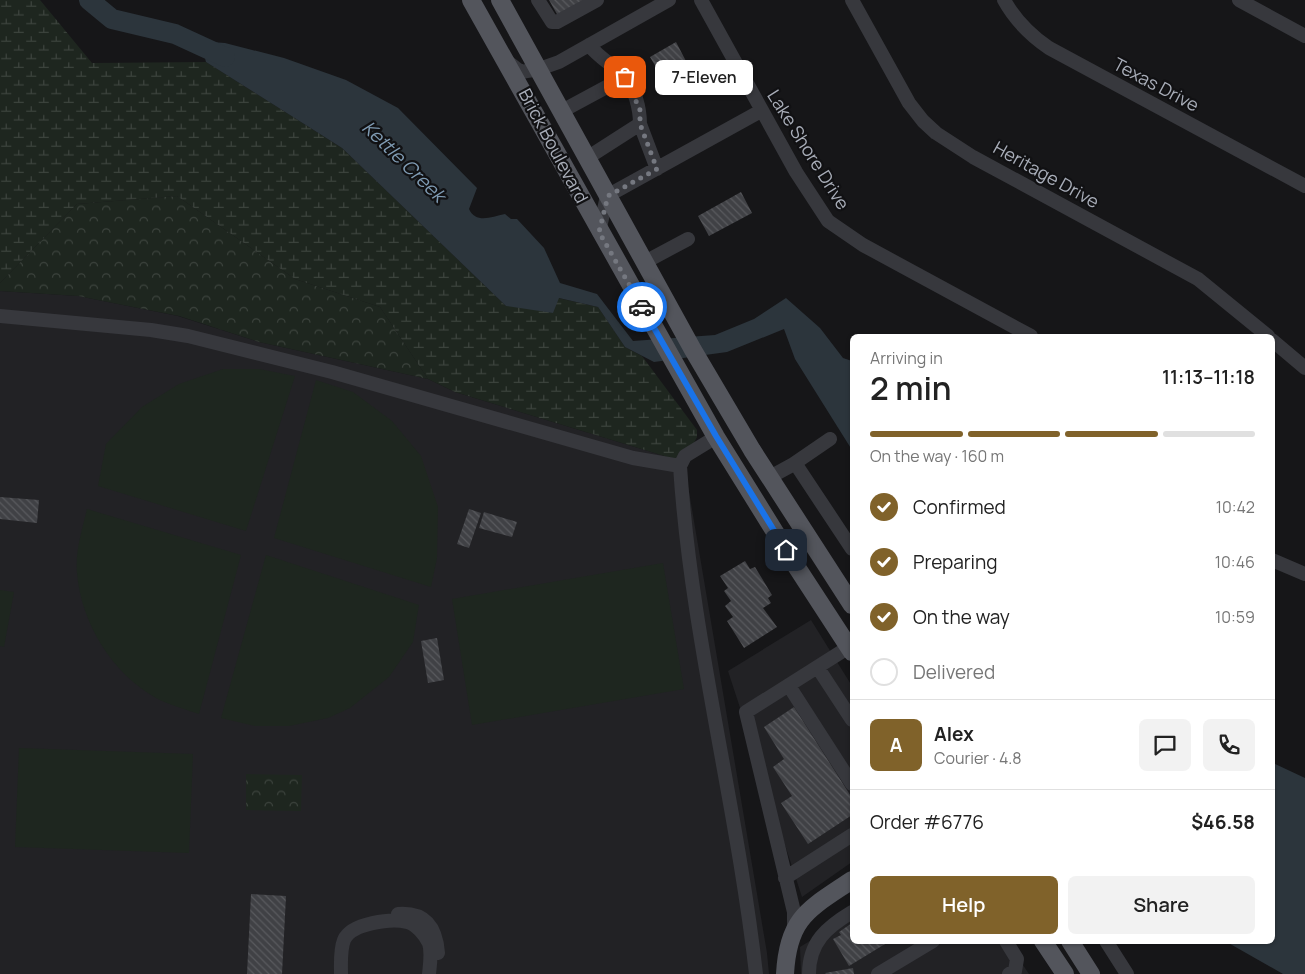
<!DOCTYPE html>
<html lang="en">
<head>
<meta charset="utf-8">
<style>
  :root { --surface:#fff; --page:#f2f2f2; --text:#222; --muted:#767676; --line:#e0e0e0; --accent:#80622a }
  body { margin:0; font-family:Manrope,sans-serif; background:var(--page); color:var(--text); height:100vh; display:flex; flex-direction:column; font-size:19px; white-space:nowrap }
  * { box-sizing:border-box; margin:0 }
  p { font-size:16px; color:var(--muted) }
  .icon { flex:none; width:28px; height:28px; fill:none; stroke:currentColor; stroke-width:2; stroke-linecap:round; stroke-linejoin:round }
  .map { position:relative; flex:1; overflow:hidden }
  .panel { position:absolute; left:850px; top:334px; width:425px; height:610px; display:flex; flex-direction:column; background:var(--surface); border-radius:8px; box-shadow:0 1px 4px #0004 }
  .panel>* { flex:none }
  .pin { position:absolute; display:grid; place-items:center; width:42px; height:42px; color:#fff; margin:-21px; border-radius:10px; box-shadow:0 2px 8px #0006 }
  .courier { position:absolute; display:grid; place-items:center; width:50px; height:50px; margin:-25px; border:4px solid #1a73e8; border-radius:50%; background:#fff; color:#222; box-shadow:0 1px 6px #0007 }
  .bubble { position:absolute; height:35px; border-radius:8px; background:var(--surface); box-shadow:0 1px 4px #0004; font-size:16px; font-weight:600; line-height:35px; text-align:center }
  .head em { font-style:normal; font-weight:600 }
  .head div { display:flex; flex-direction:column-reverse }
  .head { display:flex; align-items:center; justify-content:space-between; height:85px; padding:0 20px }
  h1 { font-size:32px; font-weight:600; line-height:38px }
  .bar { display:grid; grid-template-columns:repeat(4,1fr); gap:8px 5px; align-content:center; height:60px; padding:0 20px }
  .bar i { height:6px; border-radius:4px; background:var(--line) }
  .bar .active { background:var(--accent) }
  .bar p { grid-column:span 4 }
  .line { display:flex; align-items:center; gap:12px; padding:0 20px; border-top:1px solid var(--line) }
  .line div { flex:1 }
  .round { display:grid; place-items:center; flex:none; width:52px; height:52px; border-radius:8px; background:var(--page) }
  ol { padding:0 20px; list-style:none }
  li { display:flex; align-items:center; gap:15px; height:55px }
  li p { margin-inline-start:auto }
  li .icon { padding:5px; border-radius:50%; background:var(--accent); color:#fff; stroke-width:4 }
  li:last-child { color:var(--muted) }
  li i { width:28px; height:28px; border:2px solid var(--line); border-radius:50% }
  .button { display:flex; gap:10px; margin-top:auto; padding:10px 20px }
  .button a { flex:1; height:58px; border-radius:8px; background:var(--accent); color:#fff; font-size:20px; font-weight:600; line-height:58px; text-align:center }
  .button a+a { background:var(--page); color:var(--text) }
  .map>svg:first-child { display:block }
  .built { fill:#222225 }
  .green { fill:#1e261f }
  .forest { fill:url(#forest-crowns) }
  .wetland { fill:url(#wetland-marsh) }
  .water { fill:#2c353c }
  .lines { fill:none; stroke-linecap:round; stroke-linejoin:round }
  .river { stroke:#2c353c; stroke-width:20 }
  .building { fill:url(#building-back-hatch) }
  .minor { stroke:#37383d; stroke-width:14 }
  .major { stroke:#53555c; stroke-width:18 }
  .done { stroke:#757880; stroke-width:5; stroke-dasharray:0 9 }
  .route { stroke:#1a73e8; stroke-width:6 }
  .labels { text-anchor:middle; stroke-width:4.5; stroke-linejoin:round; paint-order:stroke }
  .street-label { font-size:18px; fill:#a8adb8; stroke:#111113 }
  .water-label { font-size:19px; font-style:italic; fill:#7f9bb3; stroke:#111113 }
</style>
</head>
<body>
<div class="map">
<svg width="1305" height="974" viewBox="0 0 1305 974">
  <defs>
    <pattern id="forest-crowns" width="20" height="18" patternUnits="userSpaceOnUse" patternTransform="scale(1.25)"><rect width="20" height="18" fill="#1e261f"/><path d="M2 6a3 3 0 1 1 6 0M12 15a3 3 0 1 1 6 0" fill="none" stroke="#3c433d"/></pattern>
    <pattern id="wetland-marsh" width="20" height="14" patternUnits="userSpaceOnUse" patternTransform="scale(1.25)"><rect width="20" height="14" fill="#1e261f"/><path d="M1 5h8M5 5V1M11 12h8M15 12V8" fill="none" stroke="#3c433d"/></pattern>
    <pattern id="building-back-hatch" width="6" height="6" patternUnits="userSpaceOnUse" patternTransform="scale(1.25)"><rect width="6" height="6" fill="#404145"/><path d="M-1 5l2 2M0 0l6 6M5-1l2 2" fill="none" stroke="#595a5e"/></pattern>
  </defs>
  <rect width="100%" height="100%" fill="#161618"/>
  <path class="built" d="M 0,291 L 78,296 L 178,316 L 259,342 L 428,379 L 455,392 L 684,462 L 767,953 L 769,974 L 0,974 Z
    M 811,620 L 852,686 L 852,862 L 802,897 L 728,671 Z
    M 852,915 L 852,941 L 1007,941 L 1029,974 L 801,974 L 800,947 Z"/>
  <path class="green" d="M 223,369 L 259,369 L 295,376 L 246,531 L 98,486 L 106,444 L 142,407 L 179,384 Z
    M 316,380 L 353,392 L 392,421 L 421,456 L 438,507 L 437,558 L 431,587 L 274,538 Z
    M 87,509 L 241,555 L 199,714 C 185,709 169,705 156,698 C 112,673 81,623 77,573 C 75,552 82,530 87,509 Z
    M 266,555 L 419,605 L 413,642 L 389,677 L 350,708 L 328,718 L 289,726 L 255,726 L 221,718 Z
    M 663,563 L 684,689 L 472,725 L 452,599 Z
    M 0,590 L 14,592 L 4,647 L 0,646 Z
    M 19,748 L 193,754 L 189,853 L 15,847 Z"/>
  <path class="forest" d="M 177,196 L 295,279 L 380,307 L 428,379 L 259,342 L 179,316 L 123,305 L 78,296 L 0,291 L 0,283 L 77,204 Z
    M 246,774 L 302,775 L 301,811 L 246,810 Z"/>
  <path class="wetland" d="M 0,0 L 40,0 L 92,63 L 206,62 L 342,148 L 506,306 L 558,298 L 598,307 L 625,347 L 642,356 L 697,430 L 697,437 L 684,462 L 455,392 L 428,379 L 380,307 L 295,279 L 177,196 L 77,204 L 0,283 Z"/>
  <path class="water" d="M 211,42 L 225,43 L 284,58 L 346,80 L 398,108 L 477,188 L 469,209 C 476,224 491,217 505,214 L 511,219 L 517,219 L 544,248 L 560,283 L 597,294 L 633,341 L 715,335 L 754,319 L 786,298 L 820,328 L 843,358 L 852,361 L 852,450 L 795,359 L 784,329 L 727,352 L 654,362 L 625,347 L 598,307 L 559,298 L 553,313 L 506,306 L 342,148 L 206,62 L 202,47 Z
    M 1273,763 L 1305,778 L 1305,974 L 1283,974 L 1225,941 L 1272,941 Z"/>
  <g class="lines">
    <path class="river" d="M 89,0 L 112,19 L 175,34 L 225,57"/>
  </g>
  <path class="building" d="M 549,0 L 587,0 L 558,16 Z
    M 676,42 L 688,65 L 663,79 L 650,57 Z
    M 741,192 L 752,213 L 709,236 L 698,216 Z
    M 0,497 L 39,500 L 37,523 L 0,519 Z
    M 469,509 L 481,513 L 469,548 L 457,544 Z
    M 484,512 L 517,522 L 512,537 L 479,528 Z
    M 745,561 L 750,569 L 755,567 L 772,595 L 768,598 L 771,603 L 763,608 L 777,627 L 744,648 L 727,621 L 733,617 L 725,606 L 731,601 L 724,591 L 728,588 L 720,576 Z
    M 437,638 L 444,680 L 428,683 L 421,641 Z
    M 794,707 L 852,798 L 852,815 L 808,844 L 781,803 L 792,796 L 773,767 L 784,759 L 764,727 Z
    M 251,894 L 286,896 L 282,974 L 247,974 Z
    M 852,923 L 852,941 L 890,941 L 849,966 L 833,939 L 841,935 L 839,932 Z
    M 853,968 L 854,974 L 826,974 L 825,973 Z"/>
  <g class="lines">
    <path class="minor" d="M 538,0 L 552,22 L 557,22 L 597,0
      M 701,0 L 796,172 L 828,221 L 863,245 L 1031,336
      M 852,0 L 909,103 L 923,121 L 936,133 L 973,157 L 1198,279 L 1268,336
      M 1004,0 C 1015,20 1030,35 1049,48 L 1305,186
      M 1239,0 L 1305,36
      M 589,45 C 599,58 613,65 624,76 C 635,88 640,109 640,124
      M 508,62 L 521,72 L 539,69 L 559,62 L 669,0
      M 562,111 L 625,77
      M 587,158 L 640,124 L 657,169
      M 599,232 L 607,196 L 761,111
      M 645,262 L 688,239
      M 0,316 L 151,330 L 188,336 L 332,372 L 633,458 L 680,466 L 685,456 L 716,437
      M 1272,340 L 1305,368
      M 792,465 L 830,439
      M 680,466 C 691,637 737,804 756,974
      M 770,477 L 792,465 L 797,466 L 852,549
      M 1272,560 L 1305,574
      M 818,668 L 852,720
      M 789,686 L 852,784
      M 785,878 L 852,835
      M 398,914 C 426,912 436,927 438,953
      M 794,929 L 794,912 L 746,712 L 849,647
      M 1006,941 L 1017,959 L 1015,971 L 1009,974
      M 1106,941 L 1127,974
      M 341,974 C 341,963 340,950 344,940 C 351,923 392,918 407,922 C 416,924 425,935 429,943 C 432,952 430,965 429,974
      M 809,974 C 809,942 827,927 852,912
      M 878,974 L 933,941"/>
    <path class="major" d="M 471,0 L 716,437 L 796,566 L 852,652
      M 500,0 L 693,350 L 752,450 L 852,605
      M 1043,941 L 1065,974
      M 1070,941 L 1091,974
      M 785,974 C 788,917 809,909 852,880"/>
  </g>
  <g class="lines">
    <path class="done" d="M 625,77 L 640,110 L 640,124 L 657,169 L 608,196 L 599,232 L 642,307"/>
    <path class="route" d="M 642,307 L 716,436 L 786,550"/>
  </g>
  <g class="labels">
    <g class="street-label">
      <text transform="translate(1156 85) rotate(28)" y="6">Texas Drive</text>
      <text transform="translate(553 146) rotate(62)" y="6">Brick Boulevard</text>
      <text transform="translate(808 150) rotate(58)" y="6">Lake Shore Drive</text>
      <text transform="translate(1046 175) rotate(29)" y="6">Heritage Drive</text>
    </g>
    <g class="water-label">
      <text transform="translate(404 161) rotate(44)" y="7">Kettle Creek</text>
    </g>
  </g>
</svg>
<div class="pin" style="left:625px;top:77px;background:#ea580c"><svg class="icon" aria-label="bag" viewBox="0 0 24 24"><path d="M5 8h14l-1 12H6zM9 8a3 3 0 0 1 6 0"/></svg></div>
<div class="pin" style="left:786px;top:550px;background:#1f2937"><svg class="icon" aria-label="home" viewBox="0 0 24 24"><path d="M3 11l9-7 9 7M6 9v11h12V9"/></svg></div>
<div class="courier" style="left:642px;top:307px"><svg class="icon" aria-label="car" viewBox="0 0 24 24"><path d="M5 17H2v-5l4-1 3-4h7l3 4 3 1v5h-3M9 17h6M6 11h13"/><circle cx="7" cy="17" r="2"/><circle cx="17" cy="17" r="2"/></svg></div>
<div class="bubble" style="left:655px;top:60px;width:98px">7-Eleven</div>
<section class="panel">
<div class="head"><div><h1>2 min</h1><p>Arriving in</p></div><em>11:13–11:18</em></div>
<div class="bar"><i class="active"></i><i class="active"></i><i class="active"></i><i></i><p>On the way · 160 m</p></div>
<ol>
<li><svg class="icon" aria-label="check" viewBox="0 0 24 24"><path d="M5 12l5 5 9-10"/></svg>Confirmed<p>10:42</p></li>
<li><svg class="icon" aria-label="check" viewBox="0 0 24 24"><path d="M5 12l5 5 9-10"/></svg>Preparing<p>10:46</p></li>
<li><svg class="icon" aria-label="check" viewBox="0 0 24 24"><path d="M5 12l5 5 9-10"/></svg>On the way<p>10:59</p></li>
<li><i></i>Delivered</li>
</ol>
<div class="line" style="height:90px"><b class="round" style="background:var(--accent);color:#fff">A</b><div><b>Alex</b><p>Courier · 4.8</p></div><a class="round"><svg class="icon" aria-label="chat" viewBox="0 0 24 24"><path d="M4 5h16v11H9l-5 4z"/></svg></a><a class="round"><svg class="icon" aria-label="phone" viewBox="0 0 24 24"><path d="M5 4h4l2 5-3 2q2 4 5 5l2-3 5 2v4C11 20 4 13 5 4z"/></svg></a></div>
<div class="line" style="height:65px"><div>Order #6776</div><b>$46.58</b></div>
<div class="button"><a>Help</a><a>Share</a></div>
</section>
</div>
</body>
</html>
